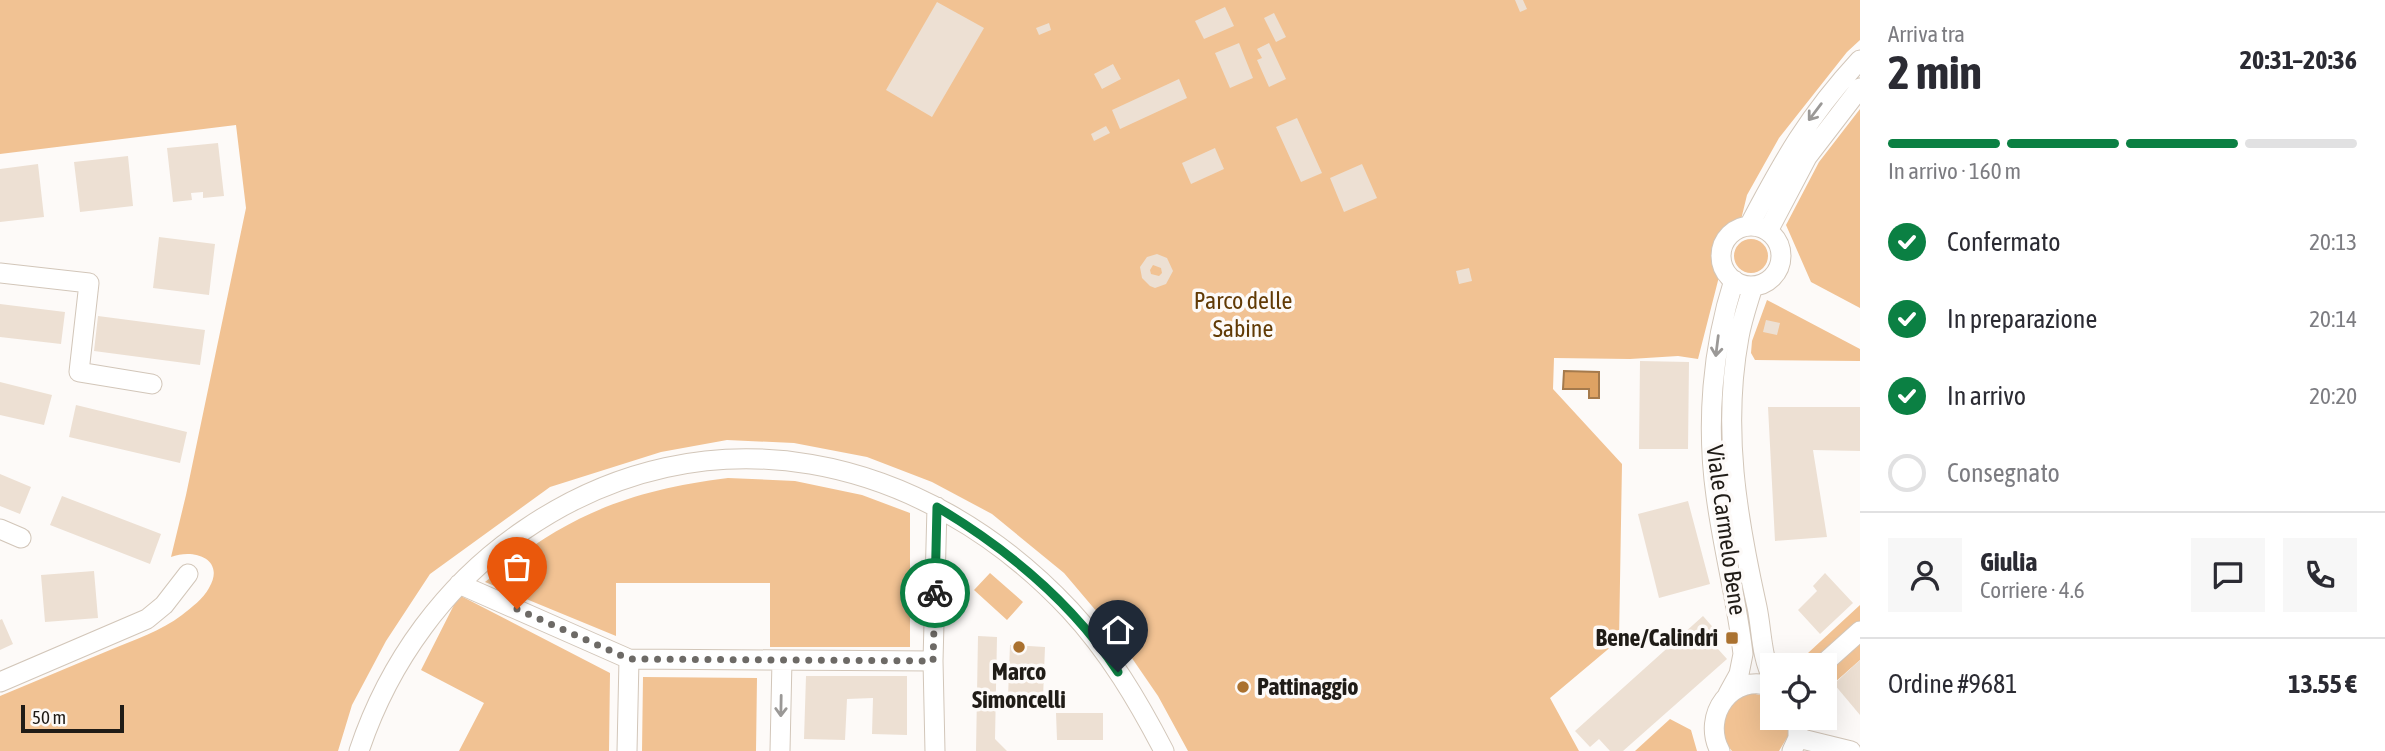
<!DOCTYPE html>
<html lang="it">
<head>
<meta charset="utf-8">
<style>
  :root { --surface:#fff; --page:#f7f7f7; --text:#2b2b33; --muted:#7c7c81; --line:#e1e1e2; --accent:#0b8043 }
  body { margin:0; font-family:"Asap Condensed",sans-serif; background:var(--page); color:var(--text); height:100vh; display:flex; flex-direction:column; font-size:26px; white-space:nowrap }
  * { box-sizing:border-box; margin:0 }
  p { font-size:23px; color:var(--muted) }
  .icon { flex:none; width:38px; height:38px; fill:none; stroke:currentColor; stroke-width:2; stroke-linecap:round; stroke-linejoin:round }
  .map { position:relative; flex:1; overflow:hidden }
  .details { display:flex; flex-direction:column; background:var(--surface); width:525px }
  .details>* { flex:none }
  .fabs { position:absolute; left:1760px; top:653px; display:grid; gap:14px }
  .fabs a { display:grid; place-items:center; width:77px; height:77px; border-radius:0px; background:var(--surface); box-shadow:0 7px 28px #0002; font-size:35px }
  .scale { position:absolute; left:21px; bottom:18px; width:103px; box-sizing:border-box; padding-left:7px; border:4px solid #201c17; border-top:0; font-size:19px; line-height:24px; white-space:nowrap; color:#201c17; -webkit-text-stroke:5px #fdfaf8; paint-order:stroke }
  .pin { position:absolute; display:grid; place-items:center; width:60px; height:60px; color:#fff; margin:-72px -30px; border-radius:50% 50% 50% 0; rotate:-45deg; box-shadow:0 0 7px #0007 }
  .pin .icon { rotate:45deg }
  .courier { position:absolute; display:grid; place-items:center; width:70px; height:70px; margin:-35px; border:5px solid #0b8043; border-radius:50%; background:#fff; color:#222; box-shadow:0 2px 9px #0007 }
  .summary em { font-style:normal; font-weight:700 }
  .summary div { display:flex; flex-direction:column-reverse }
  .summary { display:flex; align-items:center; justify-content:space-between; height:119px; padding:0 28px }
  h1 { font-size:46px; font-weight:700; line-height:52px }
  .bar { display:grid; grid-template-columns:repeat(4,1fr); gap:10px 7px; align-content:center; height:84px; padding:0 28px }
  .bar i { height:9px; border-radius:5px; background:var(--line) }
  .bar .current { background:var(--accent) }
  .bar p { grid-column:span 4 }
  .line { display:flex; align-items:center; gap:18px; padding:0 28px; border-top:2px solid var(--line) }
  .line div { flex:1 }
  .round { display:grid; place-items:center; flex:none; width:74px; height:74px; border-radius:0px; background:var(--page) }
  ol { padding:0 28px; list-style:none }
  li { display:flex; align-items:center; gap:21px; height:77px }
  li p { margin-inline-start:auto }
  li .icon { padding:7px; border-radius:50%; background:var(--accent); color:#fff; stroke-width:4 }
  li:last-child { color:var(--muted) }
  li i { width:38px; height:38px; border:4px solid var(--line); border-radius:50% }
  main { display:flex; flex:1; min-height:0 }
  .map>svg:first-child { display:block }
  .green { fill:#f1c293 }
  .water { fill:#dea263; stroke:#a57a4c; stroke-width:2 }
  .building { fill:#ede0d3; fill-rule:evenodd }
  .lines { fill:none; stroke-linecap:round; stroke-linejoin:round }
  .minor-casing { stroke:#d2c6b9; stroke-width:21 }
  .minor { stroke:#fff; stroke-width:19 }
  .oneway { stroke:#9b9997 }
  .done { stroke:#6d6a66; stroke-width:7; stroke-dasharray:0 12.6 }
  .route { stroke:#0b8043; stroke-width:9 }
  .poi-dot { fill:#aa712f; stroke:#fdfaf8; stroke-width:2.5 }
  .labels { text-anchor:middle; stroke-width:7; stroke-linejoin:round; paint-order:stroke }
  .park-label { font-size:24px; fill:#613a05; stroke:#fdfaf8 }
  .street-label { font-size:24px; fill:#201c17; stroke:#fdfaf8 }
  .poi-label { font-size:24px; font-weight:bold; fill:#201c17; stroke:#fdfaf8; text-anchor:end }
</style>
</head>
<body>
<main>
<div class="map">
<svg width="1860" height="751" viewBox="0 0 1860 751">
  <rect width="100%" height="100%" fill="#fdfaf8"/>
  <path class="green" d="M 0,0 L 1860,0 L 1860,40 L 1847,52 L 1779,138 L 1747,195 L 1739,228 L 1728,237 L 1723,245 L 1722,265 L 1698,359 L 1678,356 L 1630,359 L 1554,358 L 1553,389 L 1622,464 L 1619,640 L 1550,698 L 1579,751 L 1188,751 L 1158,696 L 1114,632 L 1064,573 L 992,514 L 932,482 L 867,457 L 794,443 L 727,440 L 661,452 L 550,487 L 430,574 L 386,641 L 352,705 L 338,751 L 0,751 L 0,696 C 37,681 73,665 110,650 C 134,640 161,631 182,615 C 192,607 203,599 209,588 C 226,559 194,548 171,557 L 186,495 L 246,208 L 236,125 L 0,154 Z
    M 1860,109 L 1860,308 L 1811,282 L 1786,225 L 1819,162 Z
    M1734 256a17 17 0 1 1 34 0a17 17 0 1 1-34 0Z
    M 1767,300 L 1860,349 L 1860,361 L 1755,360 L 1751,353 L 1752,341 Z
    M 728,478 L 795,481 L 862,495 L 910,513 L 910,647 L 770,647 L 770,583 L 616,583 L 616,636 L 485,582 C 566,516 625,491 728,478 Z
    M 990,573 L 1023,602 L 1007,620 L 974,590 Z
    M 459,595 L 610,673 L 609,751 L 459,751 L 484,703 L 421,670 Z
    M 1860,605 L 1860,660 L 1825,691 L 1825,665 L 1795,665 Z
    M 643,677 L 757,678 L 756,751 L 642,751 Z
    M 1751,693 L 1773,698 L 1773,718 L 1788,718 L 1788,736 L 1779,751 L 1732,751 C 1714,729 1725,701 1751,693 Z
    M 1670,719 L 1691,730 L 1697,751 L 1635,751 Z"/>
  <path class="water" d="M 1564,371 L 1599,372 L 1599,398 L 1589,398 L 1589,389 L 1563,389 Z"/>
  <path class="building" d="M 1515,0 L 1523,0 L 1527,9 L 1520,12 Z
    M 937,2 L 984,28 L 932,117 L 886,90 Z
    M 1225,7 L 1234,26 L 1204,39 L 1195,21 Z
    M 1274,13 L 1286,37 L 1276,42 L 1264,18 Z
    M 1049,23 L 1051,30 L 1039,35 L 1036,28 Z
    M 1239,43 L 1253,78 L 1230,88 L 1215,53 Z
    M 1269,43 L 1286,79 L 1269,87 L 1257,60 L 1262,58 L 1257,49 Z
    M 1113,64 L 1121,79 L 1102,89 L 1094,74 Z
    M 1179,79 L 1187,98 L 1120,129 L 1112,110 Z
    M 1297,118 L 1322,173 L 1301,182 L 1276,127 Z
    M 1106,126 L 1110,133 L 1094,141 L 1091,134 Z
    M 218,143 L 224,196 L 203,198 L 203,192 L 191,193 L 192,200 L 173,202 L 167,148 Z
    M 1215,148 L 1224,169 L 1191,184 L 1182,163 Z
    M 128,156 L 133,206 L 80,212 L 74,162 Z
    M 38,164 L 44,217 L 0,222 L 0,169 Z
    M 1362,164 L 1377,198 L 1344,212 L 1330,178 Z
    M 159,237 L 215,244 L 209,295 L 153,288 Z
    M 1157,254 L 1167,258 L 1173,271 L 1166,284 L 1155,288 L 1150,286 L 1142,278 L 1140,267 L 1147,257 ZM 1153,265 L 1161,268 L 1162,273 L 1159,276 L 1151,274 L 1150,270 Z
    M 1469,268 L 1472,281 L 1459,284 L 1456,271 Z
    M 0,304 L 65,312 L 61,344 L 0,337 Z
    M 98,316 L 205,330 L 200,365 L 94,351 Z
    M 1766,320 L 1780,323 L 1777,335 L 1763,332 Z
    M 1640,361 L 1689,362 L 1688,449 L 1639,449 Z
    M 0,382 L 52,395 L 44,425 L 0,415 Z
    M 76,405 L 187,432 L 180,463 L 69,437 Z
    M 1768,407 L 1860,407 L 1860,451 L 1813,450 L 1827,537 L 1775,541 Z
    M 0,474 L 31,487 L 20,514 L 0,506 Z
    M 62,496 L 161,534 L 150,564 L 50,525 Z
    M 1688,501 L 1710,584 L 1659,598 L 1638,514 Z
    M 94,571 L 98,618 L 45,622 L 41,575 Z
    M 1825,573 L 1853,603 L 1820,634 L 1798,610 L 1817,591 L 1813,586 Z
    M 1703,616 L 1717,632 L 1709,639 L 1727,659 L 1623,751 L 1610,751 L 1599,739 L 1590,747 L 1575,731 Z
    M 2,619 L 13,644 L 0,650 L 0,620 Z
    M 978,636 L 997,637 L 995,739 L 1007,751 L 976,751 Z
    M 1010,645 L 1045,647 L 1043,698 L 1008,697 Z
    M 1860,660 L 1860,715 L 1834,684 Z
    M 806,676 L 907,676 L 907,735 L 872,734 L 873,698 L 847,699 L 845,740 L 804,739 Z
    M 1056,713 L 1103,713 L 1103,740 L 1057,740 Z"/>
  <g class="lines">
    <g class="minor-casing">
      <path id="minor" d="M 1749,226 C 1783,161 1809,115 1860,60
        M1721 256a30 30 0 1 1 60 0a30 30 0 1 1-60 0Z
        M 1768,231 L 1807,157 L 1860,88
        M 0,273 L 89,283 L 79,372 L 152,384
        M 1753,286 C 1748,303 1742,320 1739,337 C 1722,429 1737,517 1757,607 C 1762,631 1761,657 1773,679
        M 0,529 L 21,538
        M 459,584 L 629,659 L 933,661
        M 1822,665 L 1860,631
        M 0,682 L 147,619 L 164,605 L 188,574
        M 1728,694 L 1739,674 L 1743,654 C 1737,601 1723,549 1716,496 C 1706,424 1712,349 1734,280
        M 1798,738 L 1851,751
        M 359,751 C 389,661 446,583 524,530 C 707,404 924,454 1070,610 C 1109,652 1138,701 1164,751
        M 627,751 L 629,659
        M 780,751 L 782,660
        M 935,751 L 933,661 L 937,507
        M 1720,751 C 1701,716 1732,671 1773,687
        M 1792,751 L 1798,738 L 1798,718"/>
    </g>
    <use href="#minor" class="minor"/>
  </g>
  <defs><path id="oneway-shaft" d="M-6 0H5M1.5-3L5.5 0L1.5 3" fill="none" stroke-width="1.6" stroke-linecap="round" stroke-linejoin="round" transform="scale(1.75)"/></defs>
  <g class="oneway">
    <use href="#oneway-shaft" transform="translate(1815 112) rotate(127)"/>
    <use href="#oneway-shaft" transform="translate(1717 346) rotate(97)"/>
    <use href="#oneway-shaft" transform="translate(781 706) rotate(91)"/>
  </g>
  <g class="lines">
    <path class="done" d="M 517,609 L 629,659 L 933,661 L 935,593"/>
    <path class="route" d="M 935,593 L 937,507 C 1009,550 1072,602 1118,672"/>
  </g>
  <g class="poi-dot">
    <rect x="1725" y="631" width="14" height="14" rx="3.5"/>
    <circle cx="1019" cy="647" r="7"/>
    <circle cx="1243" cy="687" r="7"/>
  </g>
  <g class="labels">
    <g class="park-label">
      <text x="1243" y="309">Parco delle<tspan x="1243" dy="28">Sabine</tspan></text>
    </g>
    <g class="street-label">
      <text transform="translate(1726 530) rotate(82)" y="8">Viale Carmelo Bene</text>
    </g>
    <g class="poi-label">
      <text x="1718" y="646">Bene/Calindri</text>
      <text x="1019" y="680" text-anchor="middle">Marco<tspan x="1019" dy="28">Simoncelli</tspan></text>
      <text x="1257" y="695" text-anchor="start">Pattinaggio</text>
    </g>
  </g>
</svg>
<div class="fabs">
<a><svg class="icon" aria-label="locate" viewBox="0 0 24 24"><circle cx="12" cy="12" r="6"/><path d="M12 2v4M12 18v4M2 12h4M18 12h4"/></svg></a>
</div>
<div class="scale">50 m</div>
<div class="pin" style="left:517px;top:609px;background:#ea580c"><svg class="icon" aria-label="bag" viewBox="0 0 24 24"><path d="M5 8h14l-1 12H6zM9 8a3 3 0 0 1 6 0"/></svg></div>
<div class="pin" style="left:1118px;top:672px;background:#1f2937"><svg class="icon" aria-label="home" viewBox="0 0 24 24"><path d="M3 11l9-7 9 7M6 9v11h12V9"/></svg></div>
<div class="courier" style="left:935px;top:593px"><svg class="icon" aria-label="bike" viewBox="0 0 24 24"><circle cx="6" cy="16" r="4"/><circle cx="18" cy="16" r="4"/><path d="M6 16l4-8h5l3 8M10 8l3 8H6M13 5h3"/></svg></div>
</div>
<section class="details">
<div class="summary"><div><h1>2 min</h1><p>Arriva tra</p></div><em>20:31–20:36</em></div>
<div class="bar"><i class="current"></i><i class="current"></i><i class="current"></i><i></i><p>In arrivo · 160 m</p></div>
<ol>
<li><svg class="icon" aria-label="check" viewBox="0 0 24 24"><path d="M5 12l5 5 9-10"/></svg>Confermato<p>20:13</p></li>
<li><svg class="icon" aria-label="check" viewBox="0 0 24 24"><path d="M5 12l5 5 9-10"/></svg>In preparazione<p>20:14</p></li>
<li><svg class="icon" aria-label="check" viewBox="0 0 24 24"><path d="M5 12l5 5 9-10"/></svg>In arrivo<p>20:20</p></li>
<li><i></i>Consegnato</li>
</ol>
<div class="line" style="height:126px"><a class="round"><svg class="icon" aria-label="person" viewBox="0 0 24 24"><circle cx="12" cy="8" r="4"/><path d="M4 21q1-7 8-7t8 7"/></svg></a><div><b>Giulia</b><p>Corriere · 4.6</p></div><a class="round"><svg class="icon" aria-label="chat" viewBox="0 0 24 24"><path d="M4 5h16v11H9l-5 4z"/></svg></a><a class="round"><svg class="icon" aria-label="phone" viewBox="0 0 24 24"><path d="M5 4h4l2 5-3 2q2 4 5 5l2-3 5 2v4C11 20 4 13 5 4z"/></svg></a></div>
<div class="line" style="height:91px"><div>Ordine #9681</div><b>13.55 €</b></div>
</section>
</main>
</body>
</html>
